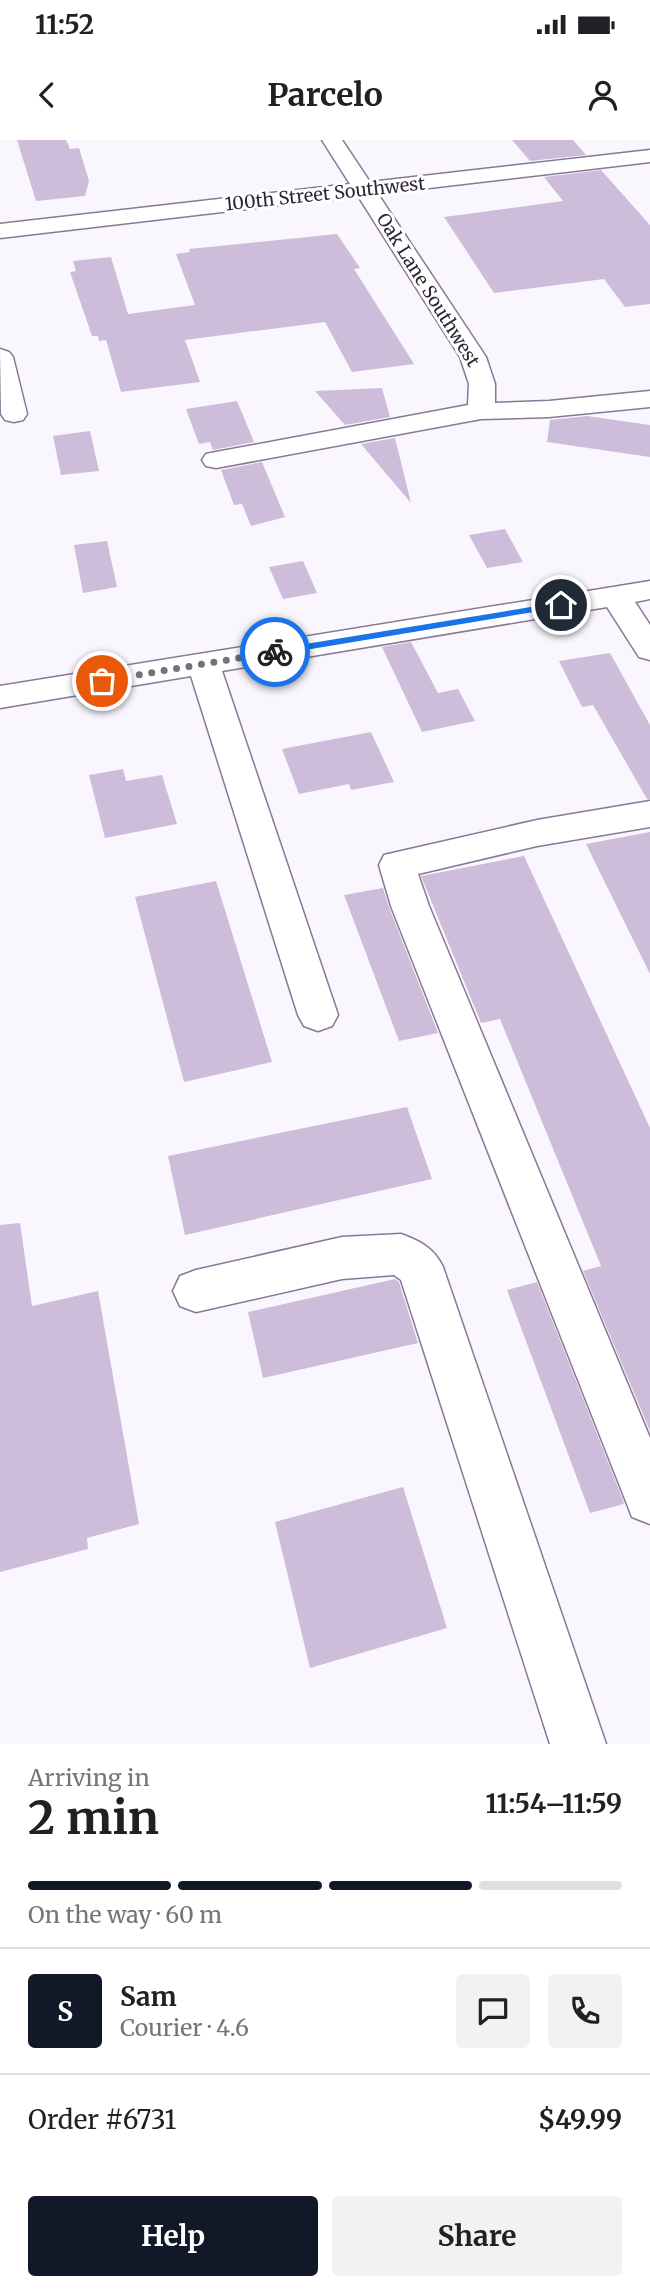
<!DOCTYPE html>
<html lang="en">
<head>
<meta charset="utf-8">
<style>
  :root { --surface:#fff; --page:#f2f2f2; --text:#202124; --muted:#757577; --line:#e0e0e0; --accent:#111827 }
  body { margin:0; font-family:Merriweather,serif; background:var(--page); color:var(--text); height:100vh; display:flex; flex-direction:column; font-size:26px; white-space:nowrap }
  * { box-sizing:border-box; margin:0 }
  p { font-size:23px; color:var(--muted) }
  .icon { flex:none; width:38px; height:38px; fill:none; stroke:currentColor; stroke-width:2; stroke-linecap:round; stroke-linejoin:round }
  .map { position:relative; height:1604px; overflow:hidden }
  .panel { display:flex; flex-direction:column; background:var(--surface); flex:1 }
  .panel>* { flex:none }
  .pin { position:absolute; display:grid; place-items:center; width:60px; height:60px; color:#fff; margin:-30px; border:4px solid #fff; border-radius:50%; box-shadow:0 2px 7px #0007 }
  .courier { position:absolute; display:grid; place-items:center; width:70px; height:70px; margin:-35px; border:5px solid #1a73e8; border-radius:50%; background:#fff; color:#222; box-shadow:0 2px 9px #0007 }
  .headline em { font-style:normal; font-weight:700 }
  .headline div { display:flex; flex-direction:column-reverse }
  .headline { display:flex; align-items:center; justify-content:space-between; height:119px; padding:0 28px }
  h1 { font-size:46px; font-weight:700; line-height:52px }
  .bar { display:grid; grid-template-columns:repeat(4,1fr); gap:10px 7px; align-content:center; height:84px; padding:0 28px }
  .bar i { height:9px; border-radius:5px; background:var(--line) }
  .bar .on { background:var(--accent) }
  .bar p { grid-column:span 4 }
  .line { display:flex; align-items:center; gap:18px; padding:0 28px; border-top:2px solid var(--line) }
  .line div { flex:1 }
  .round { display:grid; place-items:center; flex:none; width:74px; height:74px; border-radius:7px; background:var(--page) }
  .cta { display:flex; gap:14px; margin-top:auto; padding:14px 28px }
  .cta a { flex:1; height:80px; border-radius:7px; background:var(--accent); color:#fff; font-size:28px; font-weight:700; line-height:80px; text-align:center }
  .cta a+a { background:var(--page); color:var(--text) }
  .status { display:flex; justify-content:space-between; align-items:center; height:49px; padding:0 35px; background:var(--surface); direction:ltr }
  .status svg { height:19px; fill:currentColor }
  header { display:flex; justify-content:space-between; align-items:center; height:91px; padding:0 28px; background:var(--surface); font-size:32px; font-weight:700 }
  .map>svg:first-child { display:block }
  .building { fill:#cebcdb }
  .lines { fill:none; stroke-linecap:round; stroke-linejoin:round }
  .minor-casing { stroke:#897895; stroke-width:3 }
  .minor { fill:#fff; fill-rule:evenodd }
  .route { fill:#1a73e8 }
  .done { stroke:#76707a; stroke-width:7; stroke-dasharray:0 12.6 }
  .labels { text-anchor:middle; stroke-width:6; stroke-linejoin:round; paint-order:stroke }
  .far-street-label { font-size:18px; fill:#2f2834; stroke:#fff }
</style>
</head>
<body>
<div class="status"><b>11:52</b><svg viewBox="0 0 49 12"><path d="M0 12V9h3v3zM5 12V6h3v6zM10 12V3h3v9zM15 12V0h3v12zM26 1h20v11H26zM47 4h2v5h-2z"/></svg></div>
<header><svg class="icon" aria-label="back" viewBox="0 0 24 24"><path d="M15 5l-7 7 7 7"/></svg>Parcelo<svg class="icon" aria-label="person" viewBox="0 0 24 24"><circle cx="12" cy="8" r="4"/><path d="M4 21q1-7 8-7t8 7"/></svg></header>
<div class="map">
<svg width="650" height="1604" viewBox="0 0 650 1604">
  <rect width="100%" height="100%" fill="#faf6fd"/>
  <path class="building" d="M 17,0 L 66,0 L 70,9 L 79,8 L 89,41 L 85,56 L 36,61 Z
    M 512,0 L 573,0 L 586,15 L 530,21 Z
    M 601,30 L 650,85 L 650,164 L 625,167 L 604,139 L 494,153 L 444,77 L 563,61 L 544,37 Z
    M 337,94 L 360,128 L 354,129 L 414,224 L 352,232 L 325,182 L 185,200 L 200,242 L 121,252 L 106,200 L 99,201 L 98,196 L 92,196 L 70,132 L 76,131 L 73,121 L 111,117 L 128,174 L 195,165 L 176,114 L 190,112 L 189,109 Z
    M 382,248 L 390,277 L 345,285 L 315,251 Z
    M 237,261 L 254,302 L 213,310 L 210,302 L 199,304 L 186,269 Z
    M 587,276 L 650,285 L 650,317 L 547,302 L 550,280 Z
    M 90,291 L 99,331 L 61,335 L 53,296 Z
    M 395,298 L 411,363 L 361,304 Z
    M 262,322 L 285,377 L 251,386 L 242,364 L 234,365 L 221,330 Z
    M 505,389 L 523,422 L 487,428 L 469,395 Z
    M 107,401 L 117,447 L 83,453 L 74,405 Z
    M 303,421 L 317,453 L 283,459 L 269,427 Z
    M 411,502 L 438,553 L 458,549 L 475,581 L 422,592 L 382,507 Z
    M 610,513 L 650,585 L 650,659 L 647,659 L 593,565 L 582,567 L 559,521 Z
    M 371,592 L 394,642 L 351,650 L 349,644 L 299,654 L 282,609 Z
    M 123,629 L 126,641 L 162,635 L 177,684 L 105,698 L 89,635 Z
    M 650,692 L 650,834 L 586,704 Z
    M 524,716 L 650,988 L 650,1291 L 583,1131 L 601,1126 L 500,879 L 481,883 L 421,736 Z
    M 216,741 L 272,922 L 184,942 L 135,757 Z
    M 383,748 L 389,767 L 438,893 L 399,901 L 344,755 Z
    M 407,967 L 432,1039 L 185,1095 L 168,1016 Z
    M 20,1083 L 32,1166 L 98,1151 L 139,1384 L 87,1398 L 88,1409 L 0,1432 L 0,1085 Z
    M 395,1139 L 399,1142 L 418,1203 L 263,1238 L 248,1172 Z
    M 537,1142 L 623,1360 L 624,1364 L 590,1373 L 507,1150 Z
    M 403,1347 L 447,1488 L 310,1528 L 275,1382 Z"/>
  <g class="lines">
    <g class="minor-casing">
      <path id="minor" d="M 322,0 L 342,0 L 370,42 L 650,10 L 650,22 L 378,54 L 486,217 L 495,244 L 495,263 L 549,261 L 650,251 L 650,267 L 549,277 L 481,279 L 216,328 L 206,326 L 202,320 L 206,314 L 216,312 L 468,265 L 469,244 L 460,217 L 358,56 L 0,98 L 0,84 L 350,44 Z
        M 0,209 L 9,212 L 13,217 L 27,274 L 23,280 L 14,282 L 5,280 L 1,274 Z
        M 650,441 L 650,459 L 635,462 L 650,485 L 650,520 L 639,517 L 607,467 L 222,531 L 338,875 L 332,886 L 318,891 L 304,886 L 298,875 L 191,536 L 0,568 L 0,546 Z
        M 650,661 L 650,687 L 537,706 L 418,734 L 429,766 L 650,1298 L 650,1384 L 632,1377 L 625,1359 L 391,766 L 379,725 L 384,715 L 397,712 L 537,680 Z
        M 401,1094 C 420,1101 434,1108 443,1127 L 606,1604 L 550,1604 L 401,1140 L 394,1135 L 342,1139 L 196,1172 L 180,1166 L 173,1151 L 180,1136 L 196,1130 L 342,1097 Z"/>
    </g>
    <use href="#minor" class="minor"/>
  </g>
  <path class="route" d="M 561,462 L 566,465 L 564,467 L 275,515 L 270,512 L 275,509 Z"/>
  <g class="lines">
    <path class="done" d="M 102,541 L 275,512"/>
  </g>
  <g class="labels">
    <g class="far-street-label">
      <text transform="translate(325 54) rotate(-6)" y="6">100th Street Southwest</text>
      <text transform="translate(428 150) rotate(58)" y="6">Oak Lane Southwest</text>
    </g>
  </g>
</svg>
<div class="pin" style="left:102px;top:541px;background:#ea580c"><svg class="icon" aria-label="bag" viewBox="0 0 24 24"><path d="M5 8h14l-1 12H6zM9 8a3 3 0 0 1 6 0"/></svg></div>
<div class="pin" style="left:561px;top:465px;background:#1f2937"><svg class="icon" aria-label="home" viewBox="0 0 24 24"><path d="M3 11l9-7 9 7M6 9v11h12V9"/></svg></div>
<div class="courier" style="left:275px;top:512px"><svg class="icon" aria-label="bike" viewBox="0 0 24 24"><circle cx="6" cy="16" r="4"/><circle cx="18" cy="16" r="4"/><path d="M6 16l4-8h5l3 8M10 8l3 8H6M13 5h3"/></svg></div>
</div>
<section class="panel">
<div class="headline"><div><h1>2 min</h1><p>Arriving in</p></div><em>11:54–11:59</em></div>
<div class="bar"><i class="on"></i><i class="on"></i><i class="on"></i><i></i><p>On the way · 60 m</p></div>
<div class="line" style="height:126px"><b class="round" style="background:var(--accent);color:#fff">S</b><div><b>Sam</b><p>Courier · 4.6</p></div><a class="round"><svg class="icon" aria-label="chat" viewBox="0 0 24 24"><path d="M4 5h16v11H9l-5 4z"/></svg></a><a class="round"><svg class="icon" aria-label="phone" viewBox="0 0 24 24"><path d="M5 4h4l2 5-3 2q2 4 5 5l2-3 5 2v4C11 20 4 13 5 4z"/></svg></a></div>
<div class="line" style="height:91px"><div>Order #6731</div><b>$49.99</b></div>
<div class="cta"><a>Help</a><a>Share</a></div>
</section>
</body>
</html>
